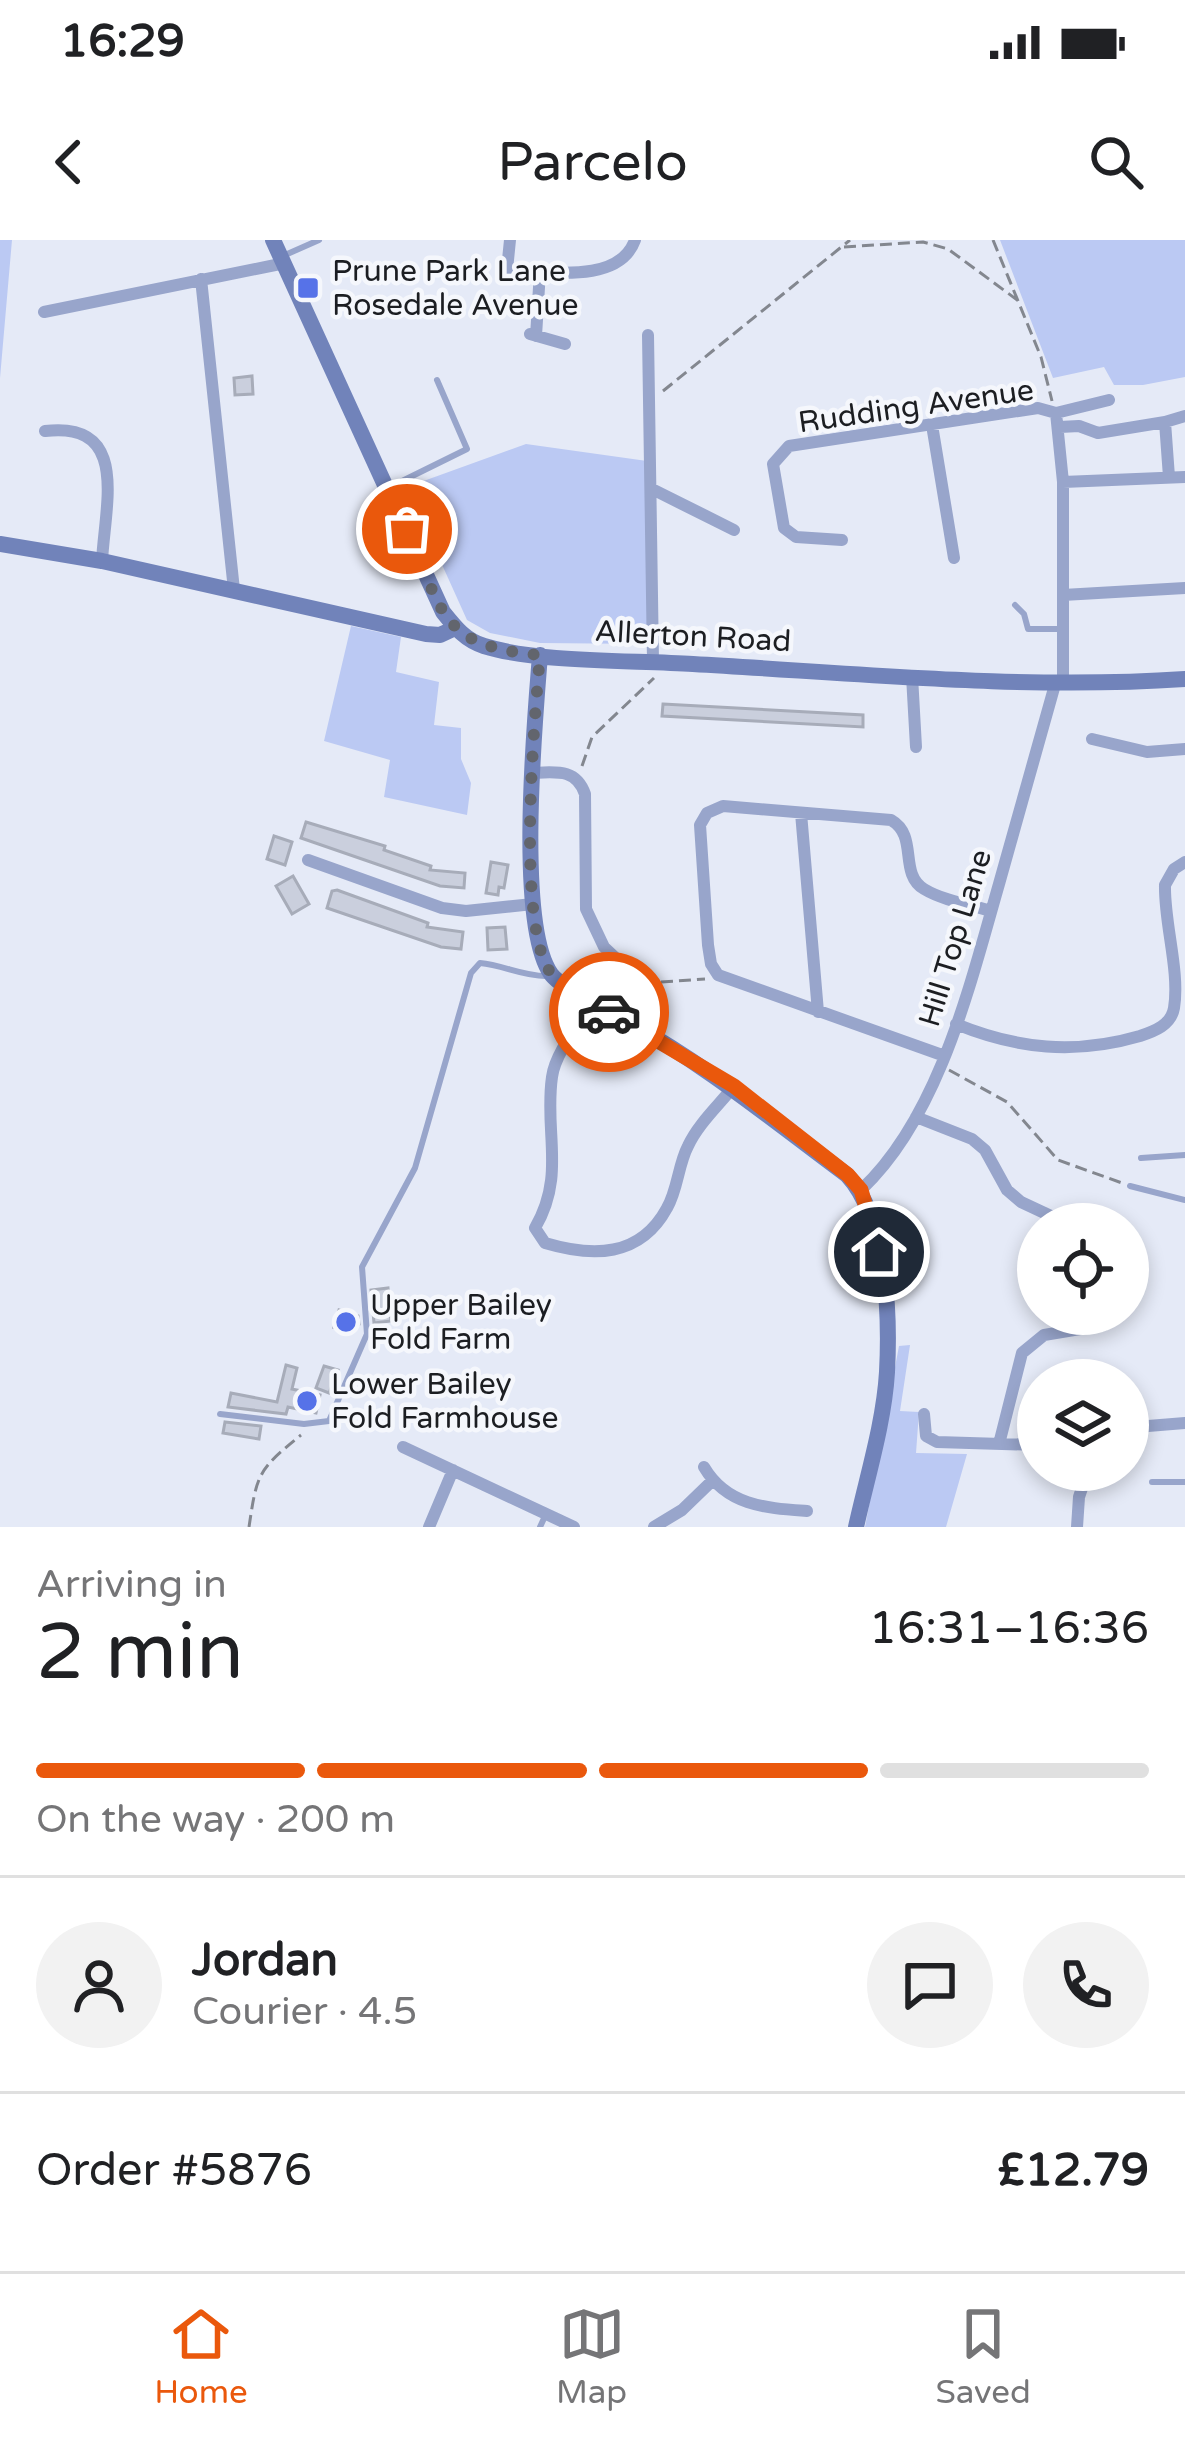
<!DOCTYPE html>
<html lang="en">
<head>
<meta charset="utf-8">
<style>
  :root { --surface:#fff; --page:#f2f2f2; --text:#202124; --muted:#757577; --line:#e0e0e0; --accent:#ea580c }
  body { margin:0; font-family:"Varela Round",sans-serif; background:var(--page); color:var(--text); height:100vh; display:flex; flex-direction:column; font-size:45px; white-space:nowrap }
  * { box-sizing:border-box; margin:0 }
  p { font-size:39px; color:var(--muted) }
  .icon { flex:none; width:66px; height:66px; fill:none; stroke:currentColor; stroke-width:2; stroke-linecap:round; stroke-linejoin:round }
  .map { position:relative; height:1287px; overflow:hidden }
  .details { display:flex; flex-direction:column; background:var(--surface); flex:1 }
  .details>* { flex:none }
  .buttons { position:absolute; left:1017px; top:963px; display:grid; gap:24px }
  .buttons a { display:grid; place-items:center; width:132px; height:132px; border-radius:50%; background:var(--surface); box-shadow:0 6px 18px #0003; font-size:60px }
  .pin { position:absolute; display:grid; place-items:center; width:102px; height:102px; color:#fff; margin:-51px; border:6px solid #fff; border-radius:50%; box-shadow:0 3px 12px #0007 }
  .courier { position:absolute; display:grid; place-items:center; width:120px; height:120px; margin:-60px; border:9px solid #ea580c; border-radius:50%; background:#fff; color:#222; box-shadow:0 3px 15px #0007 }
  .headline em { font-style:normal; font-weight:600 }
  .headline div { display:flex; flex-direction:column-reverse }
  .headline { display:flex; align-items:center; justify-content:space-between; height:204px; padding:0 36px }
  h1 { font-size:78px; font-weight:600; line-height:90px }
  .bar { display:grid; grid-template-columns:repeat(4,1fr); gap:18px 12px; align-content:center; height:144px; padding:0 36px }
  .bar i { height:15px; border-radius:9px; background:var(--line) }
  .bar .current { background:var(--accent) }
  .bar p { grid-column:span 4 }
  .line { display:flex; align-items:center; gap:30px; padding:0 36px; border-top:3px solid var(--line) }
  .line div { flex:1 }
  .round { display:grid; place-items:center; flex:none; width:126px; height:126px; border-radius:63px; background:var(--page) }
  .status { display:flex; justify-content:space-between; align-items:center; height:84px; padding:0 60px; background:var(--surface); direction:ltr }
  .status svg { height:33px; fill:currentColor }
  header { display:flex; justify-content:space-between; align-items:center; height:156px; padding:0 36px; background:var(--surface); font-size:54px; font-weight:600 }
  .tab-bar { display:flex; justify-content:space-around; align-items:center; height:168px; border-top:3px solid var(--line); background:var(--surface); font-size:33px; color:var(--muted) }
  .tab-bar a { display:grid; justify-items:center; gap:6px }
  .tab-bar .current { color:var(--accent) }
  .map>svg:first-child { display:block }
  .green { fill:#bbc9f3 }
  .building { fill:#cacfdd; stroke:#a7acb9; stroke-width:3 }
  .lines { fill:none; stroke-linecap:round; stroke-linejoin:round }
  .path { stroke:#83878f; stroke-width:3; stroke-dasharray:12 6; stroke-linecap:butt }
  .lane { stroke:#98a5cb; stroke-width:6 }
  .street { stroke:#98a5cb; stroke-width:12 }
  .secondary { stroke:#7183ba; stroke-width:16 }
  .done { stroke:#62656d; stroke-width:12; stroke-dasharray:0 21.6 }
  .route { stroke:#ea580c; stroke-width:15 }
  .poi-dot { fill:#5672e8; stroke:#f5f7fc; stroke-width:4.5 }
  .labels { text-anchor:middle; stroke-width:9; stroke-linejoin:round; paint-order:stroke }
  .poi-label { font-size:30px; fill:#1c1e22; stroke:#f5f7fc; text-anchor:start }
  .street-label { font-size:30px; fill:#1c1e22; stroke:#f5f7fc }
</style>
</head>
<body>
<div class="status"><b>16:29</b><svg viewBox="0 0 49 12"><path d="M0 12V9h3v3zM5 12V6h3v6zM10 12V3h3v9zM15 12V0h3v12zM26 1h20v11H26zM47 4h2v5h-2z"/></svg></div>
<header><svg class="icon" aria-label="back" viewBox="0 0 24 24"><path d="M15 5l-7 7 7 7"/></svg>Parcelo<svg class="icon" aria-label="search" viewBox="0 0 24 24"><circle cx="10" cy="10" r="6"/><path d="M15 15l6 6"/></svg></header>
<div class="map">
<svg width="1185" height="1287" viewBox="0 0 1185 1287">
  <rect width="100%" height="100%" fill="#e5eaf7"/>
  <path class="green" d="M 0,0 L 12,0 L 0,138 Z
    M 1000,0 L 1185,0 L 1185,137 L 1143,145 L 1114,145 L 1104,127 L 1053,138 Z
    M 526,204 L 647,221 L 648,404 L 540,403 L 490,393 L 467,380 L 407,247 Z
    M 351,386 L 401,397 L 396,432 L 439,442 L 434,485 L 461,488 L 461,519 L 471,543 L 467,575 L 384,557 L 390,520 L 324,501 Z
    M 910,1105 L 900,1171 L 919,1172 L 916,1213 L 967,1214 L 946,1287 L 865,1287 L 899,1106 Z"/>
  <path class="building" d="M 252,136 L 253,154 L 235,155 L 234,138 Z
    M 663,464 L 863,475 L 863,487 L 662,476 Z
    M 306,582 L 385,606 L 384,610 L 431,626 L 430,630 L 465,633 L 464,648 L 440,646 L 301,598 Z
    M 274,596 L 292,602 L 285,625 L 267,619 Z
    M 491,622 L 508,625 L 504,648 L 499,647 L 498,655 L 486,653 Z
    M 293,636 L 309,664 L 292,674 L 276,646 Z
    M 337,650 L 428,683 L 427,687 L 463,692 L 461,709 L 441,707 L 327,668 L 332,651 Z
    M 505,687 L 507,709 L 488,710 L 487,688 Z
    M 388,1048 L 391,1081 L 374,1083 L 371,1050 Z
    M 339,1070 L 358,1076 L 359,1084 L 334,1087 Z
    M 286,1125 L 297,1128 L 292,1149 L 320,1155 L 316,1173 L 288,1167 L 286,1174 L 228,1167 L 231,1153 L 277,1162 Z
    M 324,1126 L 338,1130 L 329,1153 L 316,1148 Z
    M 225,1182 L 261,1186 L 259,1199 L 223,1193 Z"/>
  <g class="lines">
    <path class="path" d="M 993,0 L 1041,117 L 1052,161
      M 844,7 L 923,2 L 948,9 L 1020,62
      M 663,151 L 850,0
      M 582,526 L 592,497 L 654,438
      M 661,742 L 705,739
      M 949,830 L 1007,862 L 1058,920 L 1122,943
      M 249,1287 C 257,1233 258,1230 301,1195"/>
    <path class="lane" d="M 285,15 L 319,0
      M 392,246 L 467,209 L 437,140
      M 1015,365 L 1024,374 L 1028,389 L 1059,389
      M 1141,918 L 1185,915
      M 1130,946 L 1185,960
      M 220,1174 L 304,1184 L 329,1181 L 367,1094 L 362,1027 L 415,928 L 471,733 L 480,723 C 503,725 522,736 546,736
      M 1152,1242 L 1185,1242
      M 540,1287 L 546,1274"/>
    <path class="street" d="M 510,0 L 507,30 C 547,31 619,45 635,0
      M 201,39 L 234,350
      M 44,72 L 285,23
      M 530,94 L 565,104
      M 648,95 L 653,421
      M 536,96 L 540,31
      M 1056,173 L 1063,242 L 1063,440
      M 1056,173 L 1109,160
      M 1165,182 L 1185,176
      M 932,185 L 954,318
      M 1060,187 L 1079,186 L 1098,193 L 1165,182 L 1169,237
      M 45,191 C 130,181 105,264 102,321
      M 1063,242 L 1185,237
      M 652,249 L 734,290
      M 842,300 L 796,297 L 784,288 L 773,224 L 789,206 L 1038,168 L 1056,173
      M 1063,355 L 1185,348
      M 912,436 L 916,507
      M 1092,499 L 1147,512 L 1185,509
      M 531,533 C 556,532 576,528 585,554 L 586,669 L 604,707 L 653,753 L 656,764 L 646,792
      M 801,573 L 818,772
      M 308,620 L 442,668 L 466,671 L 533,664
      M 593,761 C 580,783 555,813 552,837 C 544,892 566,935 535,988 L 545,1003 C 592,1017 640,1018 667,968 C 678,949 678,925 688,906 C 698,884 719,865 734,846
      M 956,784 C 1017,809 1075,815 1140,796 C 1155,791 1171,785 1174,768 C 1180,731 1164,683 1165,645 L 1174,629 L 1185,622
      M 942,815 L 718,735 L 711,724 L 708,705 L 700,585 L 707,573 L 723,566 L 891,580 C 919,596 898,633 924,649 C 942,660 970,665 991,671
      M 916,877 L 972,899 L 985,910 L 1007,950 L 1021,962 L 1068,984
      M 861,950 C 939,877 970,745 999,644 C 1018,576 1037,509 1056,441
      M 924,1174 L 926,1196 L 937,1202 L 1038,1205
      M 1128,1194 L 1148,1186 L 1185,1183
      M 999,1204 L 1022,1113 L 1044,1095 L 1104,1085 L 1112,1081 L 1114,1074
      M 403,1207 L 574,1287
      M 704,1227 C 727,1266 766,1268 807,1271
      M 429,1287 L 453,1230
      M 654,1287 L 682,1270 L 712,1241
      M 1077,1287 L 1079,1257 L 1088,1230"/>
    <path class="secondary" d="M 273,0 L 443,372 C 455,387 465,400 484,406 C 539,423 633,420 693,424 C 855,433 1022,450 1185,439
      M 0,304 L 102,321 L 426,394 L 440,395 L 455,388
      M 540,415 C 535,479 516,684 551,734 C 561,748 604,769 621,778 C 707,825 770,878 847,935 C 887,978 890,1075 887,1132 C 884,1183 867,1237 856,1287"/>
  </g>
  <g class="lines">
    <path class="done" d="M 407,289 C 443,372 439,406 540,415 C 535,475 514,696 554,737 C 567,751 593,761 609,772"/>
    <path class="route" d="M 609,772 L 734,846 L 848,935 L 861,950 L 879,1012"/>
  </g>
  <g class="poi-dot">
    <rect x="296" y="36" width="24" height="24" rx="6"/>
    <circle cx="346" cy="1082" r="12"/>
    <circle cx="307" cy="1161" r="12"/>
  </g>
  <g class="labels">
    <g class="poi-label">
      <text x="332" y="41">Prune Park Lane<tspan x="332" dy="34">Rosedale Avenue</tspan></text>
      <text x="370" y="1075">Upper Bailey<tspan x="370" dy="34">Fold Farm</tspan></text>
      <text x="331" y="1154">Lower Bailey<tspan x="331" dy="34">Fold Farmhouse</tspan></text>
    </g>
    <g class="street-label">
      <text transform="translate(916 166) rotate(-8)" y="10">Rudding Avenue</text>
      <text transform="translate(693 396) rotate(3)" y="10">Allerton Road</text>
      <text transform="translate(955 698) rotate(-73)" y="10">Hill Top Lane</text>
    </g>
  </g>
</svg>
<div class="buttons">
<a><svg class="icon" aria-label="locate" viewBox="0 0 24 24"><circle cx="12" cy="12" r="6"/><path d="M12 2v4M12 18v4M2 12h4M18 12h4"/></svg></a>
<a><svg class="icon" aria-label="layers" viewBox="0 0 24 24"><path d="M12 4l9 5-9 5-9-5zM3 14l9 5 9-5"/></svg></a>
</div>
<div class="pin" style="left:407px;top:289px;background:#ea580c"><svg class="icon" aria-label="bag" viewBox="0 0 24 24"><path d="M5 8h14l-1 12H6zM9 8a3 3 0 0 1 6 0"/></svg></div>
<div class="pin" style="left:879px;top:1012px;background:#1f2937"><svg class="icon" aria-label="home" viewBox="0 0 24 24"><path d="M3 11l9-7 9 7M6 9v11h12V9"/></svg></div>
<div class="courier" style="left:609px;top:772px"><svg class="icon" aria-label="car" viewBox="0 0 24 24"><path d="M5 17H2v-5l4-1 3-4h7l3 4 3 1v5h-3M9 17h6M6 11h13"/><circle cx="7" cy="17" r="2"/><circle cx="17" cy="17" r="2"/></svg></div>
</div>
<section class="details">
<div class="headline"><div><h1>2 min</h1><p>Arriving in</p></div><em>16:31–16:36</em></div>
<div class="bar"><i class="current"></i><i class="current"></i><i class="current"></i><i></i><p>On the way · 200 m</p></div>
<div class="line" style="height:216px"><a class="round"><svg class="icon" aria-label="person" viewBox="0 0 24 24"><circle cx="12" cy="8" r="4"/><path d="M4 21q1-7 8-7t8 7"/></svg></a><div><b>Jordan</b><p>Courier · 4.5</p></div><a class="round"><svg class="icon" aria-label="chat" viewBox="0 0 24 24"><path d="M4 5h16v11H9l-5 4z"/></svg></a><a class="round"><svg class="icon" aria-label="phone" viewBox="0 0 24 24"><path d="M5 4h4l2 5-3 2q2 4 5 5l2-3 5 2v4C11 20 4 13 5 4z"/></svg></a></div>
<div class="line" style="height:156px"><div>Order #5876</div><b>£12.79</b></div>
</section>
<nav class="tab-bar">
<a class="current"><svg class="icon" aria-label="home" viewBox="0 0 24 24"><path d="M3 11l9-7 9 7M6 9v11h12V9"/></svg>Home</a>
<a><svg class="icon" aria-label="map" viewBox="0 0 24 24"><path d="M3 6l6-2 6 2 6-2v14l-6 2-6-2-6 2zM9 4v14M15 6v14"/></svg>Map</a>
<a><svg class="icon" aria-label="saved" viewBox="0 0 24 24"><path d="M7 4h10v16l-5-4-5 4z"/></svg>Saved</a>
</nav>
</body>
</html>
